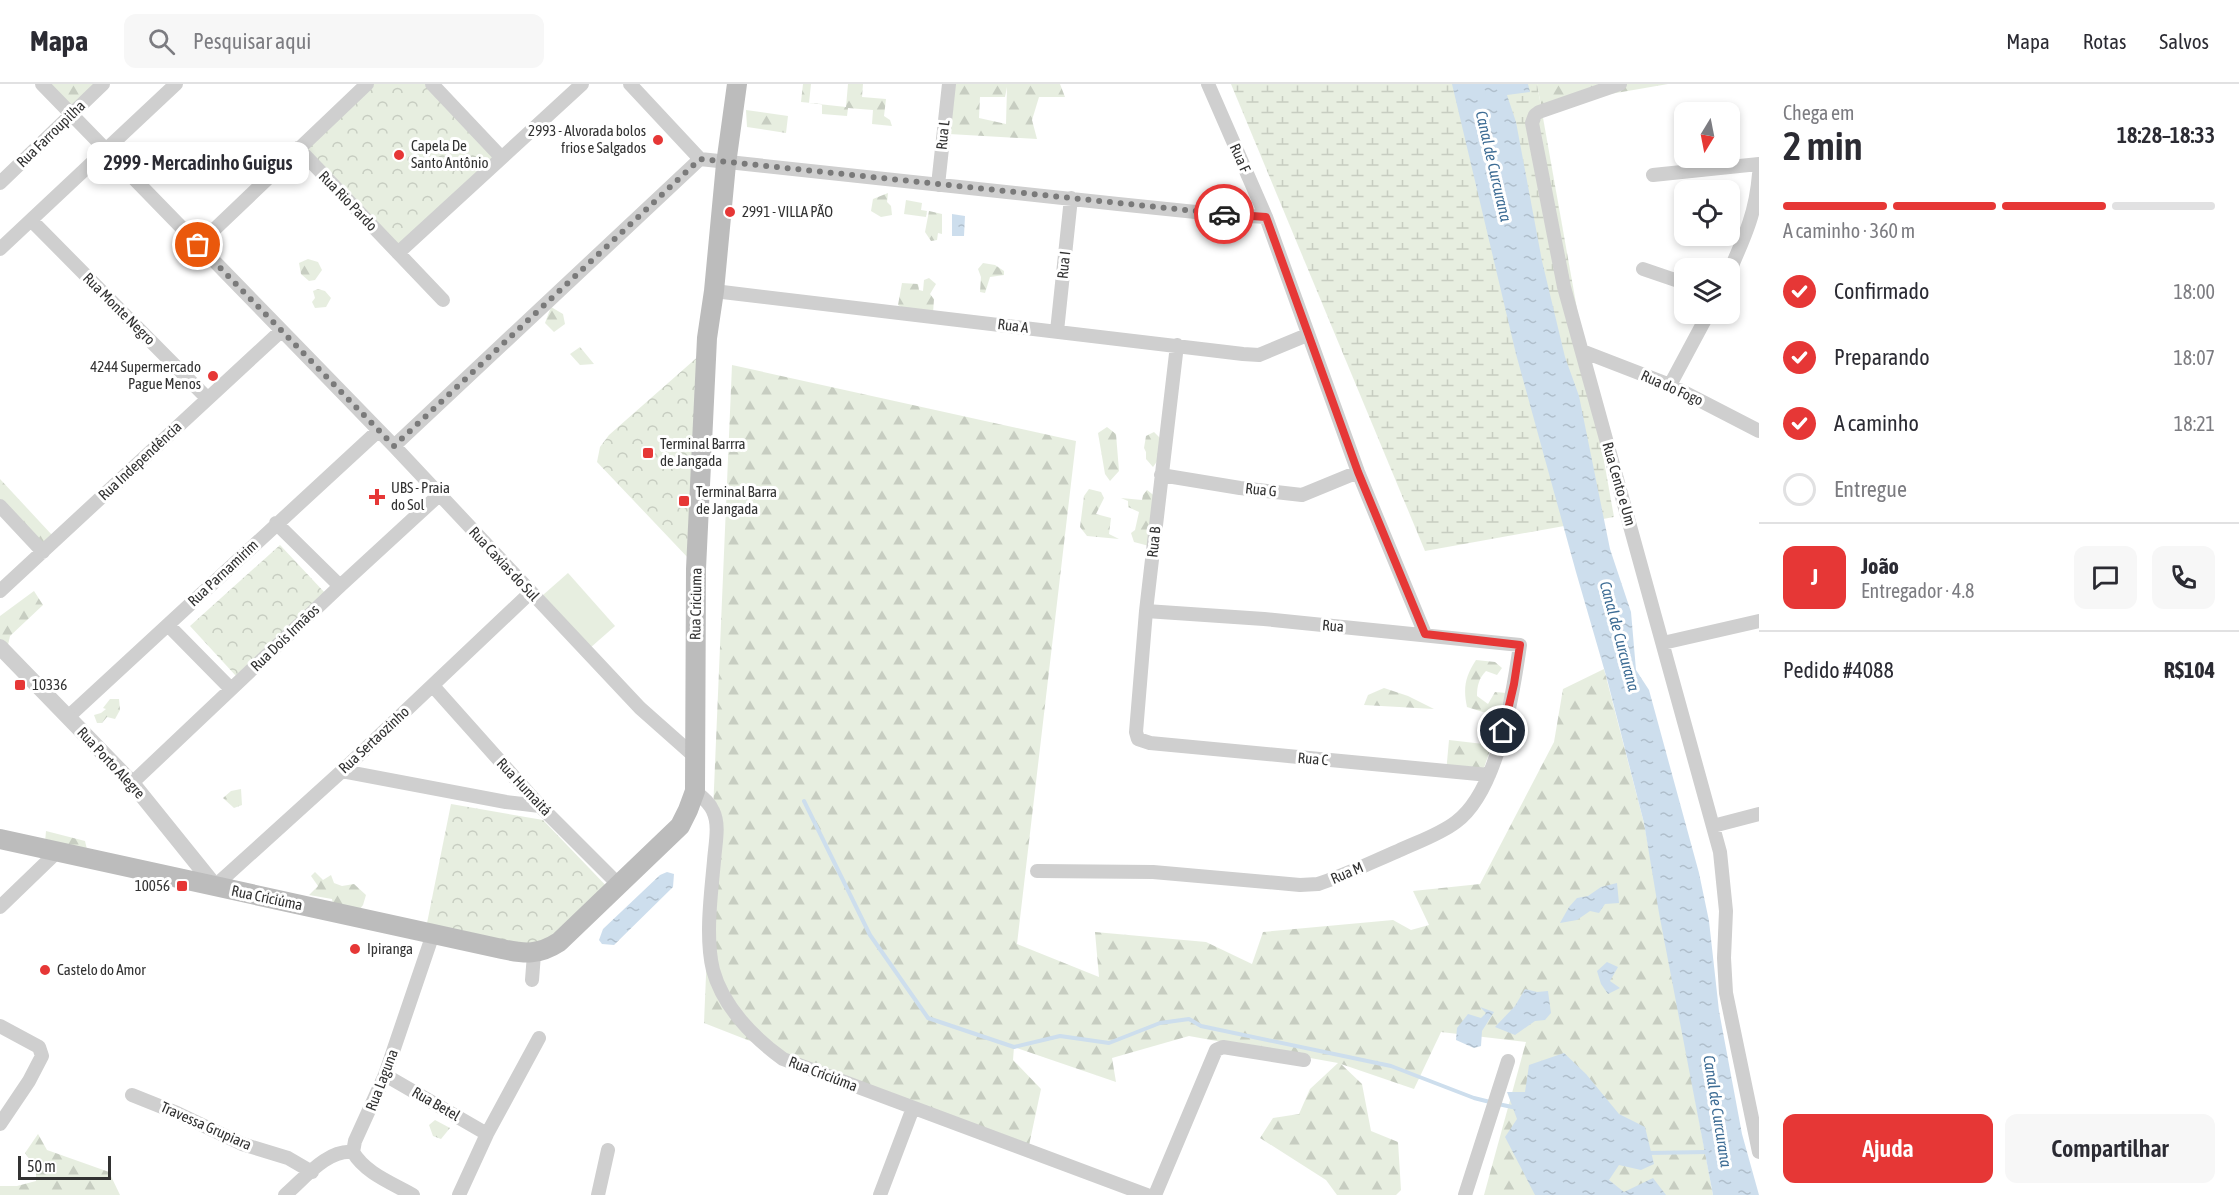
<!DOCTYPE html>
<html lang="pt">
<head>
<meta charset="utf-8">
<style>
  :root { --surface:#fff; --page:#f7f7f7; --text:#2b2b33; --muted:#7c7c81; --line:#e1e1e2; --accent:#e63736 }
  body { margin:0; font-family:"Asap Condensed",sans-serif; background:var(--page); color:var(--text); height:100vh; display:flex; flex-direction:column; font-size:22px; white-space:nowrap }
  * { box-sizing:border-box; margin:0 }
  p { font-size:20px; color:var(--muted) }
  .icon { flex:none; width:33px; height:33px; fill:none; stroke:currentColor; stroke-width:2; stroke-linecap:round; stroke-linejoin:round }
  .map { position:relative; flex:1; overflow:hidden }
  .drawer { display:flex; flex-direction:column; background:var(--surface); width:480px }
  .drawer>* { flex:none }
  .needle { width:39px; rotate:190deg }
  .tools { position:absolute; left:1674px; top:18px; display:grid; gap:12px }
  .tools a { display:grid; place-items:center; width:66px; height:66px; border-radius:12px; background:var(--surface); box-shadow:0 3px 9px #0003; font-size:30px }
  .scale { position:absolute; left:18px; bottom:15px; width:93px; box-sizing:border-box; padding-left:6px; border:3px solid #323232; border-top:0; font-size:16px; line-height:21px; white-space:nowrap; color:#323232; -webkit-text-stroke:4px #fff; paint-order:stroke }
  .pin { position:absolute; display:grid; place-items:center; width:51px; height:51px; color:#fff; margin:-26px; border:3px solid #fff; border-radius:50%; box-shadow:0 2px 6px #0007 }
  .courier { position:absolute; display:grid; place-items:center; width:60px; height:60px; margin:-30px; border:4px solid #e63736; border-radius:50%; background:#fff; color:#222; box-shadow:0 2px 8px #0007 }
  .bubble { position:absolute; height:42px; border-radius:12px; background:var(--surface); box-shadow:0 3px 9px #0003; font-size:20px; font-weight:600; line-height:42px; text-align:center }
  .overview em { font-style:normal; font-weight:600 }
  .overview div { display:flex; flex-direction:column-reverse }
  .overview { display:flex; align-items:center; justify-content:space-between; height:102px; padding:0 24px }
  h1 { font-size:39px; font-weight:600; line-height:45px }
  .bar { display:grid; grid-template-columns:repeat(4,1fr); gap:9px 6px; align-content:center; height:72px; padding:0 24px }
  .bar i { height:8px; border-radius:4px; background:var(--line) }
  .bar .current { background:var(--accent) }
  .bar p { grid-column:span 4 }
  .line { display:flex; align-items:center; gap:15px; padding:0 24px; border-top:2px solid var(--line) }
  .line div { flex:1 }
  .round { display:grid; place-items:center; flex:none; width:63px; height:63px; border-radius:12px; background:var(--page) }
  ol { padding:0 24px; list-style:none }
  li { display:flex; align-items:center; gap:18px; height:66px }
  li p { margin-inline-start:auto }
  li .icon { padding:6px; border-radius:50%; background:var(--accent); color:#fff; stroke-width:4 }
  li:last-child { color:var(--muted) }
  li i { width:33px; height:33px; border:3px solid var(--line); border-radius:50% }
  .cta { display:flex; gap:12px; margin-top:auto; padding:12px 24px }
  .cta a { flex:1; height:69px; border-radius:12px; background:var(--accent); color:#fff; font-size:24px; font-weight:600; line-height:69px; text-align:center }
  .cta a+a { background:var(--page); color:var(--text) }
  header { display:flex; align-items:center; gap:36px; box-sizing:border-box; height:84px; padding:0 30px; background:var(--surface); border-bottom:2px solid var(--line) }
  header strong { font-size:28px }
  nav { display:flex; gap:33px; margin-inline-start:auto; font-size:21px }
  .search { width:420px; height:54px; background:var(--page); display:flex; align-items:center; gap:15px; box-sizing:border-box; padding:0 21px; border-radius:12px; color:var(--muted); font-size:22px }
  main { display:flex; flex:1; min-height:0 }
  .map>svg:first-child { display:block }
  .grass { fill:#e7eee0 }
  .forest { fill:url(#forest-firs); fill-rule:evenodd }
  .wetland { fill:url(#wetland-marsh) }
  .park { fill:url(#park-crowns) }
  .water { fill:url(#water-ripples) }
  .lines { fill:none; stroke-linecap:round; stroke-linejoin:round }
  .stream { stroke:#cddeed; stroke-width:4 }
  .minor { stroke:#cfcfcf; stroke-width:14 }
  .tertiary { stroke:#cfcfcf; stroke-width:16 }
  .secondary { stroke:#bcbcbc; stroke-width:20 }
  .done { stroke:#7a7a7a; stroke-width:6; stroke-dasharray:0 10.8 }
  .route { stroke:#e63736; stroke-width:8 }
  .poi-dot { fill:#e63736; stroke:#fff; stroke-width:2 }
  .labels { text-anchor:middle; stroke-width:6; stroke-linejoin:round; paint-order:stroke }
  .poi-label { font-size:15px; fill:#323232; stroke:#fff; text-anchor:start }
  .street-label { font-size:15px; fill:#323232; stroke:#fff }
  .water-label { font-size:16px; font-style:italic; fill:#3e6d95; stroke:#fff }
</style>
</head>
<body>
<header>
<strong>Mapa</strong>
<div class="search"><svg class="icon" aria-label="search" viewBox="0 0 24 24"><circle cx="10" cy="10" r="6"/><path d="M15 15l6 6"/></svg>Pesquisar aqui</div>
<nav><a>Mapa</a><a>Rotas</a><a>Salvos</a></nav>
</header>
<main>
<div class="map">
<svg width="1759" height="1111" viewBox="0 0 1759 1111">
  <defs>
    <pattern id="forest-firs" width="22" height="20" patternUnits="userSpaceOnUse" patternTransform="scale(1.5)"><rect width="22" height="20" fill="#e7eee0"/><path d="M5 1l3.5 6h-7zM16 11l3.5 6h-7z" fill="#c7cdc1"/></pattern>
    <pattern id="wetland-marsh" width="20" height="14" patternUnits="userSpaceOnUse" patternTransform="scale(1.5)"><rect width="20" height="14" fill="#e7eee0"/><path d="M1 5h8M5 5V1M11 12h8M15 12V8" fill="none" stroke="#c7cdc1"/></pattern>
    <pattern id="park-crowns" width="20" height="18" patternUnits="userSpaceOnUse" patternTransform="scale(1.5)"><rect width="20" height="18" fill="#e7eee0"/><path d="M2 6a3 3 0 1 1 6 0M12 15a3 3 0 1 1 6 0" fill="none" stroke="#c7cdc1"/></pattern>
    <pattern id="water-ripples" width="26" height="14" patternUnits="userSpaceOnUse" patternTransform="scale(1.5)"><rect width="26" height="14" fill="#cddeed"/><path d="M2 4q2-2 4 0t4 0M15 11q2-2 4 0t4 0" fill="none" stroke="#b0bfcc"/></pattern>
  </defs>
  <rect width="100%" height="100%" fill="#fff"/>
  <path class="grass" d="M 568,489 L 615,542 L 590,564 L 543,511 Z"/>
  <path class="forest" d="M 49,0 L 98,0 L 72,25 Z
    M 803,0 L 811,0 L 809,19 L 846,23 L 848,0 L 863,0 L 862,13 L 886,15 L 884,32 L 890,36 L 892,42 L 872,40 L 873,26 L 848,24 L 847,32 L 822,30 L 822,20 L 801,18 Z
    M 953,0 L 1060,0 L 1065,13 L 1039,13 L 1032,36 L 1037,55 L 949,50 ZM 1007,3 L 1006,40 L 979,34 L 980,13 L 1005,13 Z
    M 1537,0 L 1668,0 L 1541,22 Z
    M 746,26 L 788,32 L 786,49 L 747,43 Z
    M 888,109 L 887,118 L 891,122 L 892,131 L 881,133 L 871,127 L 873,115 Z
    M 906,116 L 922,119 L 921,126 L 927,127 L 926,133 L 904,130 Z
    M 929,127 L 942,130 L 942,150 L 938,149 L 937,156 L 931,157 L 925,148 Z
    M 308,175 L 318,178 L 322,186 L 315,196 L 309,197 L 301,190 L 299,179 Z
    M 983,179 L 995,181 L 1004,187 L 1004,191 L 990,193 L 985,209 L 980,208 L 981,193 L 978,185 Z
    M 929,194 L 936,200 L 930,210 L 934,215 L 933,229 L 909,228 L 898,221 L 902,199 L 918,200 L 919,206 L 923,207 L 924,196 Z
    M 318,205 L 325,207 L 331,214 L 326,223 L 315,224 L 312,218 L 315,214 L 313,207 Z
    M 551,223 L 563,230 L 565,240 L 554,248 L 545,239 Z
    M 580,263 L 594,280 L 580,281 L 570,270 Z
    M 732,281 L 1076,357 L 1017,860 L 1099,893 L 1095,848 L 1206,858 L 1252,880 L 1263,848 L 1393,836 L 1411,846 L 1429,841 L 1413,807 L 1480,800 L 1554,658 L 1563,605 L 1604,585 L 1644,739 L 1713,1111 L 1484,1111 L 1526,958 L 1441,948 L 1414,1005 L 1341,980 L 1362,1000 L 1371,1047 L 1398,1058 L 1401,1106 L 1396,1111 L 1337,1111 L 1326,1096 L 1260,1054 L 1273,1034 L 1299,1030 L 1310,1005 L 1338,979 L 1189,952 L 1112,974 L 1116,998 L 1014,963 L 1013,976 L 1041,1005 L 1028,1066 L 704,939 Z
    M 1107,343 L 1116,350 L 1119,387 L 1110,397 L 1105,390 L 1098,349 Z
    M 1154,348 L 1162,356 L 1161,372 L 1153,383 L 1146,375 L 1146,368 L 1144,364 L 1146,352 Z
    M 0,395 L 52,451 L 35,466 L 0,428 Z
    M 1089,405 L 1101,408 L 1104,414 L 1096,430 L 1111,434 L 1109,450 L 1119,455 L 1087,452 L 1080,443 L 1084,412 Z
    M 1147,406 L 1156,413 L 1149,462 L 1134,458 L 1131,449 L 1135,446 L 1139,428 L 1128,423 L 1128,417 L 1121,414 L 1142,416 L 1143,411 Z
    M 34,507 L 43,521 L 10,552 L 8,561 L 0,565 L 0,532 Z
    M 1476,576 L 1495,578 L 1502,584 L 1497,591 L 1486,587 C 1479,594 1477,602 1477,612 L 1488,620 L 1495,608 L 1507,609 L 1499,629 L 1486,629 L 1467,623 C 1463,604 1465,593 1476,576 Z
    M 1384,604 L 1408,612 L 1434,625 L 1364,621 L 1368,611 Z
    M 110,615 L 119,615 L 120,626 L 115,635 L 107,633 L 102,639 L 97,639 L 94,631 L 101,629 L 106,625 L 103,624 Z
    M 1449,656 L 1492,661 L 1480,695 L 1446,689 Z
    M 241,705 L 242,721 L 234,724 L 223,714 L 231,707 Z
    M 46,747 L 85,757 L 90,778 L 44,770 Z
    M 315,788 L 323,796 L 331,791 L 334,799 L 342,802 L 354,800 L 366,811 L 363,821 L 357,829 L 334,826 L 332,815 L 309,811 L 318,802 L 311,792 Z
    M 435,1036 L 450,1044 L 441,1055 L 433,1052 L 429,1041 Z
    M 38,1050 L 47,1066 L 109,1088 L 120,1111 L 0,1111 L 0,1102 L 17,1102 L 36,1097 L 36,1084 L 25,1069 Z"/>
  <path class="wetland" d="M 1231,0 L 1537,0 L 1614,433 L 1425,467 Z"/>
  <path class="park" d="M 367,0 L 432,0 L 501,73 L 398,169 L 298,64 Z
    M 701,270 L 691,477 L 597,378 L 600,363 L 609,351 Z
    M 280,461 L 326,510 L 236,592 L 190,542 Z
    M 451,720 L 543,736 L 615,811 L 542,874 L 424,854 Z"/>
  <path class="water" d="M 1452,0 L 1528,0 L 1530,8 L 1507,11 L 1516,38 L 1542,177 L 1565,273 L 1579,312 L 1610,465 L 1631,528 L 1636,586 L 1649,606 L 1699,789 L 1709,837 L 1719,927 L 1742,1050 L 1759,1111 L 1713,1111 L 1659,829 L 1644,739 L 1607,595 L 1576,488 L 1516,270 Z
    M 952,130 L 965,132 L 964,152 L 952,152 Z
    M 667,788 L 674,790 L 673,803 L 614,861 L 602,860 L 599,856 L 603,845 L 660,791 Z
    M 1617,799 L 1619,819 L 1605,820 L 1599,829 L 1590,827 L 1577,836 L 1560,839 L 1569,823 L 1577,814 L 1588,812 L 1601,803 Z
    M 1607,878 L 1618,883 L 1610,897 L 1620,904 L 1608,910 L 1601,900 L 1597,887 Z
    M 1525,905 L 1537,908 L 1548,907 L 1551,929 L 1545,936 L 1535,937 L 1515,951 L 1495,943 L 1515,922 Z
    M 1480,923 L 1494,928 L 1482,947 L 1481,962 L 1474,964 L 1456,956 L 1457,944 L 1468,930 L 1481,934 L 1486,929 Z
    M 1564,969 L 1586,990 L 1619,1030 L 1645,1043 L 1654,1080 L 1641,1086 L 1619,1081 L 1609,1096 L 1624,1108 L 1653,1094 L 1666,1111 L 1535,1111 L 1505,1053 L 1517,1035 L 1507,1008 L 1525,1008 L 1529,981 Z"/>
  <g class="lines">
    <path class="stream" d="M 804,717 L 870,851 L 928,934 L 1014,963 L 1060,952 L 1109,959 L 1160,939 L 1189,935 L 1201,942 L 1391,982 L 1474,1014 L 1490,1018
      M 1498,1020 L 1517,1024
      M 1648,1069 L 1707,1068"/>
    <path class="minor" d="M 42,0 L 394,362 L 640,624 L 693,671
      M 432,0 L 501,73
      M 630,0 L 700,75
      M 1208,0 L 1266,133 L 1358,388 L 1425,550
      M 1620,0 L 1539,28 L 1535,31 L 1532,39 L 1564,203 L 1720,768 L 1726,827 L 1724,874 L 1726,909 L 1759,1068
      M 298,64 L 443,216
      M 700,75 L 1118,120 L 1215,130 L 1266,133
      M 1653,91 L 1759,80
      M 0,99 L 103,0
      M 938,101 L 949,0
      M 31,136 L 207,314
      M 198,161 L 367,0
      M 0,165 L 176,0
      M 398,169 L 582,0
      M 1643,185 L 1684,199
      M 1730,186 C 1745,152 1756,128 1759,90
      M 714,207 L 1243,270 L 1259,271 L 1307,251
      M 1057,247 L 1071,114
      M 1177,261 L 1146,527 L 1136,648 L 1138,655 L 1150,659 L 1489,691
      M 1582,267 L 1670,301 L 1759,347
      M 1670,301 L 1708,230
      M 394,362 L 700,75
      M 1161,391 L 1240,404 L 1302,411 L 1358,388
      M 0,422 L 43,468
      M 276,439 L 340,502
      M 0,507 L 281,247
      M 168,541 L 231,605
      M 1663,559 L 1759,537
      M 433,602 L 540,722 L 619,801
      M 68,633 L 378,347
      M 342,687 L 506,718 L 540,722
      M 132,699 L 340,502 L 439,411
      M 695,707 C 702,713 709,718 713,727 C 720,741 715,761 714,777 C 711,810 705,854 713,886 C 723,923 754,954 783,975 L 1147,1111
      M 1713,742 L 1759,730
      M 1037,787 L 1153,788 L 1300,801 L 1318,800 C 1346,791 1372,778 1398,767 C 1417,758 1439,751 1456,738 C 1498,707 1513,610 1520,561 L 1264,535 L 1146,527
      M 215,802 L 342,687 L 531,508
      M 0,823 L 58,767
      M 532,896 L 534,870
      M 0,942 L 39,963 L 42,972 L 29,997 L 0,1040
      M 385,991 L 487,1050
      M 132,1011 L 177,1029 L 242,1060 L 288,1074 L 312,1088
      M 285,1111 C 304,1095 327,1065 353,1068
      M 413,1111 C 392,1099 365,1089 353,1068 L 355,1057 L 385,991 L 433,850
      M 459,1111 L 487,1050 L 539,954
      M 598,1111 L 608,1066
      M 880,1111 L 913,1024
      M 1155,1111 L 1216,966 L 1223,963 L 1304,976
      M 1465,1111 L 1508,977"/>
    <path class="tertiary" d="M 0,563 L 132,699 L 215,802"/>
    <path class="secondary" d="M 0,755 L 502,865 C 525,870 539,871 559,858 L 680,742 L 688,726 L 695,707 L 696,485 L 707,254 L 714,207 L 726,80 L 737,0"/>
  </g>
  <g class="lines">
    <path class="done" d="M 198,161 L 394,362 L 700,75 L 1224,130"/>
    <path class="route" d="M 1224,130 L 1266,133 L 1358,388 L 1425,550 L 1520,561 L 1514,600 L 1503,647"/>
  </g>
  <g class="poi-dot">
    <circle cx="658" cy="56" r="6"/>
    <circle cx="399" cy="71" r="6"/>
    <circle cx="730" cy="128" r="6"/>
    <circle cx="213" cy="292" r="6"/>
    <rect x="642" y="363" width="12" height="12" rx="3"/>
    <path d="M374 404h6v6h6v6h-6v6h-6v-6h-6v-6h6z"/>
    <rect x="678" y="411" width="12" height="12" rx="3"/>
    <rect x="14" y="595" width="12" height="12" rx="3"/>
    <rect x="176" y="796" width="12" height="12" rx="3"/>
    <circle cx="355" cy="865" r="6"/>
    <circle cx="45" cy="886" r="6"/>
  </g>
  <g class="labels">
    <g class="poi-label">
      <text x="646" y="52" text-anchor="end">2993 - Alvorada bolos<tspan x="646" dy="17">frios e Salgados</tspan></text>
      <text x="411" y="67">Capela De<tspan x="411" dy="17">Santo Antônio</tspan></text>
      <text x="742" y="133">2991 - VILLA PÃO</text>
      <text x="201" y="288" text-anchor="end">4244 Supermercado<tspan x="201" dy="17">Pague Menos</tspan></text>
      <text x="660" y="365">Terminal Barrra<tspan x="660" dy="17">de Jangada</tspan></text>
      <text x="391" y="409">UBS - Praia<tspan x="391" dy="17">do Sol</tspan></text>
      <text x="696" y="413">Terminal Barra<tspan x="696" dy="17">de Jangada</tspan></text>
      <text x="32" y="606">10336</text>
      <text x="170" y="807" text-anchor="end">10056</text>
      <text x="367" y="870">Ipiranga</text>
      <text x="57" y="891">Castelo do Amor</text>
    </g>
    <g class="street-label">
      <text transform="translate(51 50) rotate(-44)" y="5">Rua Farroupilha</text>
      <text transform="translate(943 51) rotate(-84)" y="5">Rua L</text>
      <text transform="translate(1240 74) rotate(66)" y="5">Rua F</text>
      <text transform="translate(348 117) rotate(46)" y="5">Rua Rio Pardo</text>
      <text transform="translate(1064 181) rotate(-84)" y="5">Rua I</text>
      <text transform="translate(119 225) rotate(45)" y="5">Rua Monte Negro</text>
      <text transform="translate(1013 242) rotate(7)" y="5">Rua A</text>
      <text transform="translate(1672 304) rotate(24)" y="5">Rua do Fogo</text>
      <text transform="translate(140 377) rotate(-43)" y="5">Rua Independência</text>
      <text transform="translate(1619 400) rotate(74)" y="5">Rua Cento e Um</text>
      <text transform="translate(1261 406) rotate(6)" y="5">Rua G</text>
      <text transform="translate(1154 458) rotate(-84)" y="5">Rua B</text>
      <text transform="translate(504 480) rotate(47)" y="5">Rua Caxias do Sul</text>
      <text transform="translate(223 489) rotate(-43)" y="5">Rua Parnamirim</text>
      <text transform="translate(696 520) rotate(-89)" y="5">Rua Criciuma</text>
      <text transform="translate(1333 542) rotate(5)" y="5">Rua</text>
      <text transform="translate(285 554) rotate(-44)" y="5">Rua Dois Irmãos</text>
      <text transform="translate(374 656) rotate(-43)" y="5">Rua Sertaozinho</text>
      <text transform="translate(1313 675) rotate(5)" y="5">Rua C</text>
      <text transform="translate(111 679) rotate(47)" y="5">Rua Porto Alegre</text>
      <text transform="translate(524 703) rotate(47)" y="5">Rua Humaitá</text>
      <text transform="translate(1347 789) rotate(-23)" y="5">Rua M</text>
      <text transform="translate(267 814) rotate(12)" y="5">Rua Criciúma</text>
      <text transform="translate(823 990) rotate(21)" y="5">Rua Criciúma</text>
      <text transform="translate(382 996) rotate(-69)" y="5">Rua Laguna</text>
      <text transform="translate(436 1020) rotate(30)" y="5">Rua Betel</text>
      <text transform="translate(206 1042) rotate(24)" y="5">Travessa Grupiara</text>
    </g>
    <g class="water-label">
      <text transform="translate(1494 82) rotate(77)" y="6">Canal de Curcurana</text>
      <text transform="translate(1620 552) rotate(75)" y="6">Canal de Curcurana</text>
      <text transform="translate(1718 1027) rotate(81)" y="6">Canal de Curcurana</text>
    </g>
  </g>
</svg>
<div class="tools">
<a><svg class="needle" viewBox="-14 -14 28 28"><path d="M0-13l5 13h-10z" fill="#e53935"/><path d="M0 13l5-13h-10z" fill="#7c7c81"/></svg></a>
<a><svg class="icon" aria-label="locate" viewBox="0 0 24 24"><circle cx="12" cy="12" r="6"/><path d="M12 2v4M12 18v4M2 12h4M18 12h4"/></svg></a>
<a><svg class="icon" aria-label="layers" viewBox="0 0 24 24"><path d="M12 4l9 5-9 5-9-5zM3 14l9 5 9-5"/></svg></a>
</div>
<div class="scale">50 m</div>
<div class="pin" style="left:198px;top:161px;background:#ea580c"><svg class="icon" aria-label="bag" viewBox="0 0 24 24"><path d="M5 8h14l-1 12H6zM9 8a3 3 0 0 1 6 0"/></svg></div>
<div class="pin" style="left:1503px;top:647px;background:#1f2937"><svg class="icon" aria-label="home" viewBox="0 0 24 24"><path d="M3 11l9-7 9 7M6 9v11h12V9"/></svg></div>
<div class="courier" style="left:1224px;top:130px"><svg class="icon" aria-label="car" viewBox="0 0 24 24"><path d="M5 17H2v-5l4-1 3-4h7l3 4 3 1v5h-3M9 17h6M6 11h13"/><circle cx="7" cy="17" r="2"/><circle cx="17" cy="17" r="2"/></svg></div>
<div class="bubble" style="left:87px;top:58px;width:222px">2999 - Mercadinho Guigus</div>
</div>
<section class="drawer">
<div class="overview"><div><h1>2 min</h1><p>Chega em</p></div><em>18:28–18:33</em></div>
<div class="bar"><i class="current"></i><i class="current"></i><i class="current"></i><i></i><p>A caminho · 360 m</p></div>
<ol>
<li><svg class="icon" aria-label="check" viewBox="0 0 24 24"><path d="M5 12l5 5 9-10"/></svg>Confirmado<p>18:00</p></li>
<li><svg class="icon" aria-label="check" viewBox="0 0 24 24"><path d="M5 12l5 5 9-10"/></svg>Preparando<p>18:07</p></li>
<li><svg class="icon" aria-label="check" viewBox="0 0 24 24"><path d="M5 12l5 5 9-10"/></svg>A caminho<p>18:21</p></li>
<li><i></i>Entregue</li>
</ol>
<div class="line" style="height:108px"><b class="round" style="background:var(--accent);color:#fff">J</b><div><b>João</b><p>Entregador · 4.8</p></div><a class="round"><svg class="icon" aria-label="chat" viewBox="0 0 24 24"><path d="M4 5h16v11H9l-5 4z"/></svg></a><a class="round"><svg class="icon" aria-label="phone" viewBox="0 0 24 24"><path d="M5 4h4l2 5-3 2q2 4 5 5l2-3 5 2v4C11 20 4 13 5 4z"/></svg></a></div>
<div class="line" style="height:78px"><div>Pedido #4088</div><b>R$104</b></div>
<div class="cta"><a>Ajuda</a><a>Compartilhar</a></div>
</section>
</main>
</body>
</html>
